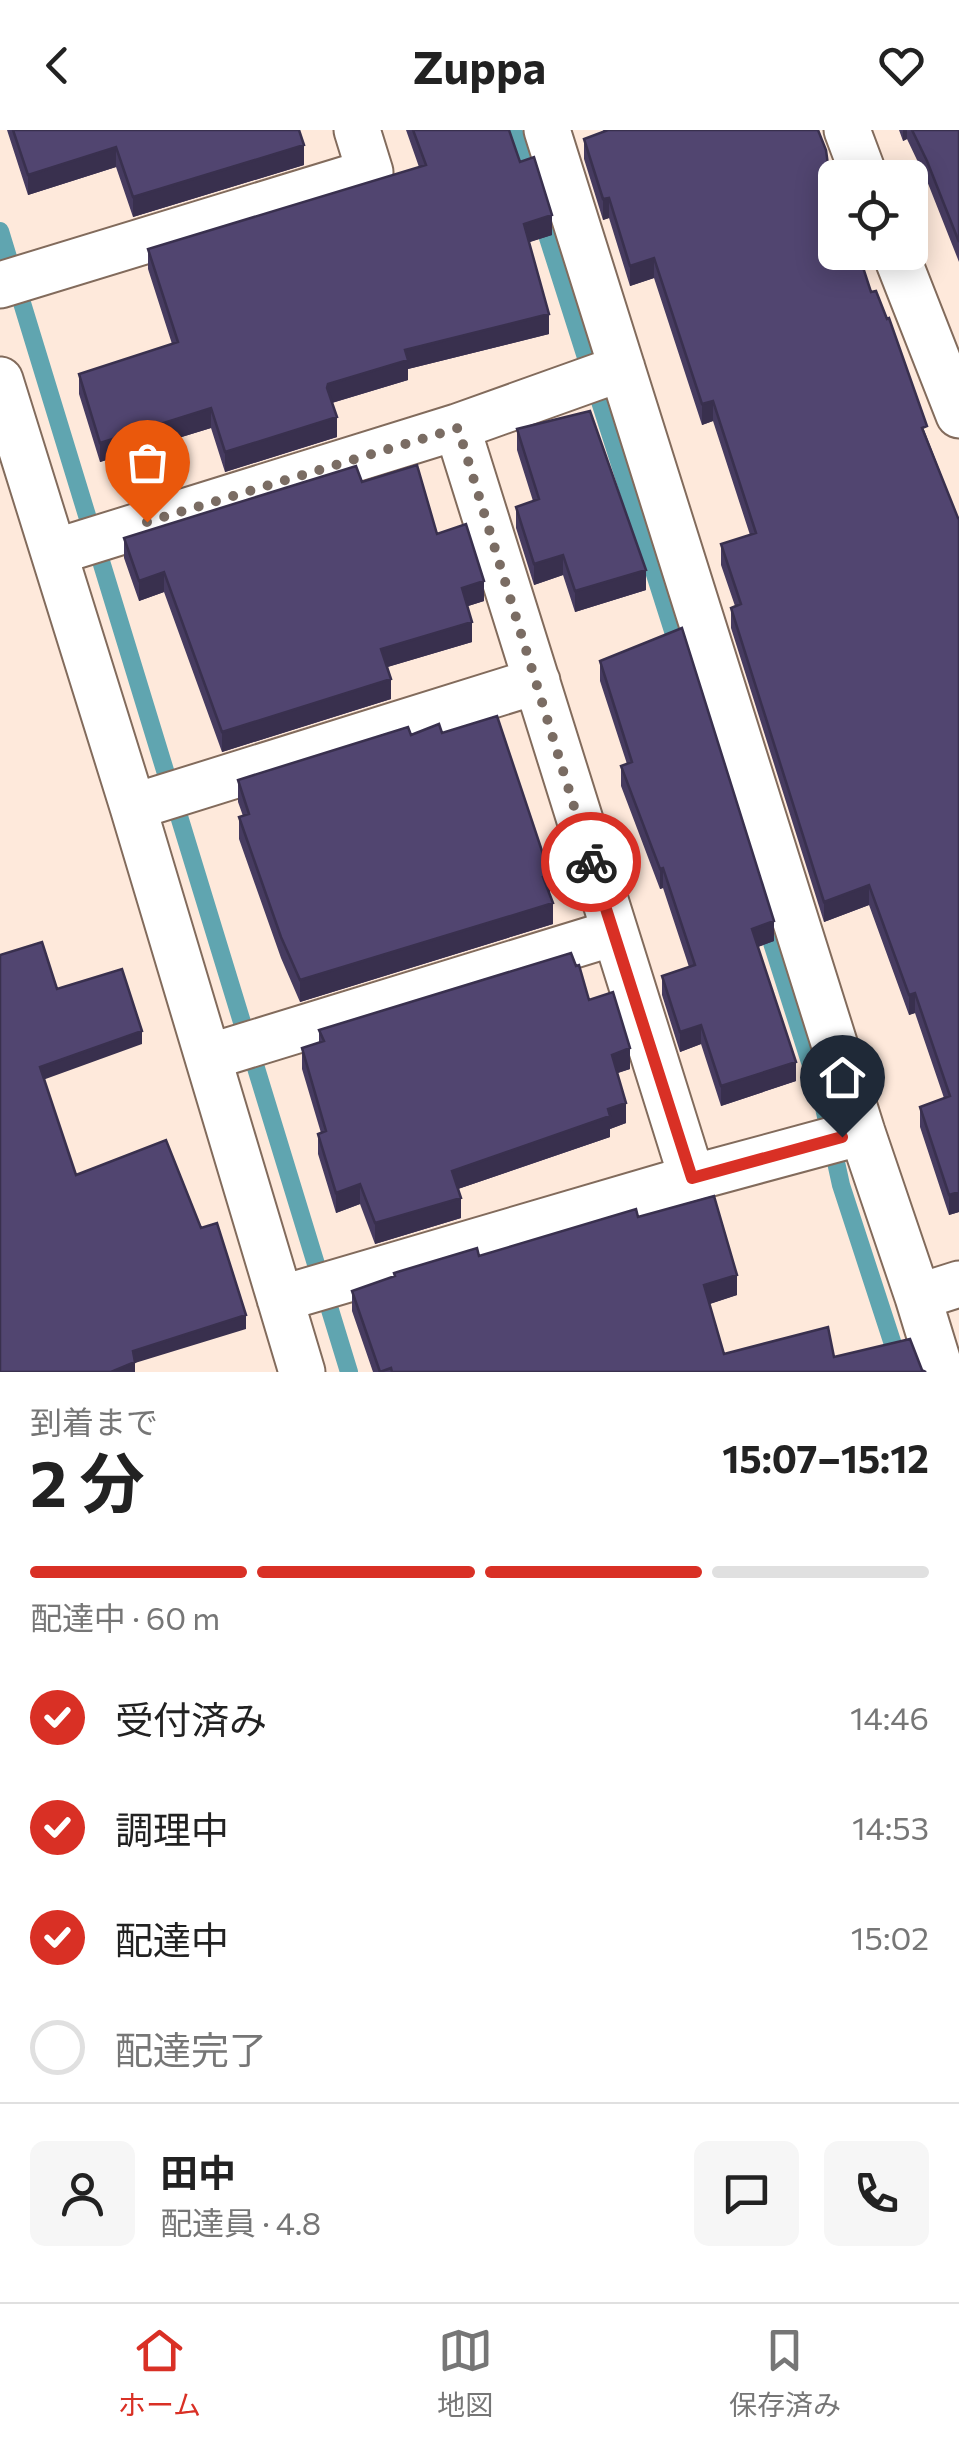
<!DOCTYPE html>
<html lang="ja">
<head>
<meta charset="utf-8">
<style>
  :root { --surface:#fff; --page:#f6f6f6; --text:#222; --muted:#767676; --line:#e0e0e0; --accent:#d93025 }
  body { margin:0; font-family:Commissioner,"Noto Sans JP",sans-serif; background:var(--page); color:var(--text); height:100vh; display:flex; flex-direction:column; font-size:38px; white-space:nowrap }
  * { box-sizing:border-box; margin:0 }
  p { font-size:32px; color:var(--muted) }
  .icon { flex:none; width:55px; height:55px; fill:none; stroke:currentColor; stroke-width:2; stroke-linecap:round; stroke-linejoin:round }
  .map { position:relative; height:1242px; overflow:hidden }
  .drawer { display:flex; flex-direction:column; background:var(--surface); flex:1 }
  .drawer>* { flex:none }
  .buttons { position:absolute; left:818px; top:30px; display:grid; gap:20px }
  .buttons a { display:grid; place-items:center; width:110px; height:110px; border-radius:15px; background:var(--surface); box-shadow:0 5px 25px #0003; font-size:50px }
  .pin { position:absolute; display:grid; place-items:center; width:85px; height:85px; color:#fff; margin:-102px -42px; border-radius:50% 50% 50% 0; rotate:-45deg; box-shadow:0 0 10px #0007 }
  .pin .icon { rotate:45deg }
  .courier { position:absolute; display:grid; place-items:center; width:100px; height:100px; margin:-50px; border:8px solid #d93025; border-radius:50%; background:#fff; color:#222; box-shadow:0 2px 12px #0007 }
  .summary em { font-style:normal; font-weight:700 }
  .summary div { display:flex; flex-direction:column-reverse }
  .summary { display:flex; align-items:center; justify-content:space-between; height:170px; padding:0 30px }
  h1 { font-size:65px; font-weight:700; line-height:75px }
  .bar { display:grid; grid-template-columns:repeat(4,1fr); gap:15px 10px; align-content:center; height:120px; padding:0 30px }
  .bar i { height:12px; border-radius:8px; background:var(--line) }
  .bar .on { background:var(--accent) }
  .bar p { grid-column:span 4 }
  .line { display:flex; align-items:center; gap:25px; padding:0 30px; border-top:2px solid var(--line) }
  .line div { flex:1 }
  .round { display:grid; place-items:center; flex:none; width:105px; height:105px; border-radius:15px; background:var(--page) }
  ol { padding:0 30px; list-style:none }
  li { display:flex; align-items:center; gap:30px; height:110px }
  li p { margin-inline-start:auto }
  li .icon { padding:10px; border-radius:50%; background:var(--accent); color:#fff; stroke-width:4 }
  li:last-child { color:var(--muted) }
  li i { width:55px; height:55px; border:5px solid var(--line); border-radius:50% }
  header { display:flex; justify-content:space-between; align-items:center; height:130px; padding:0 30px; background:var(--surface); font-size:45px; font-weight:700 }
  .tabs { display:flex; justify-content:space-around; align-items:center; height:140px; border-top:2px solid var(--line); background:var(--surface); font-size:28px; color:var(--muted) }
  .tabs a { display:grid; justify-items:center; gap:5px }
  .tabs .on { color:var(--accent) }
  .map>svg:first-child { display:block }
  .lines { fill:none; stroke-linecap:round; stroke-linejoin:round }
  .stream { stroke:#60a5b0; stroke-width:18 }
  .street-casing { stroke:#826b5c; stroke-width:49 }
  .street { stroke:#fff; stroke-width:45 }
  .wall { fill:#463b60 }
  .shaded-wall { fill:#39304e }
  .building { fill:#514570; stroke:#39304e; stroke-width:2.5 }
  .done { stroke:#7a6c63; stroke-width:10; stroke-dasharray:0 18 }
  .route { stroke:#d93025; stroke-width:12 }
</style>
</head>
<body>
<header><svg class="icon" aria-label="back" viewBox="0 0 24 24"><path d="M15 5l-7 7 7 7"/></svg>Zuppa<svg class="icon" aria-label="heart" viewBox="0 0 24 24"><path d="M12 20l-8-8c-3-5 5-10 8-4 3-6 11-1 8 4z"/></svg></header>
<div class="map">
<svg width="959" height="1242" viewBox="0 0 959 1242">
  <rect width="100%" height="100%" fill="#fee9db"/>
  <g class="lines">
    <path class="stream" d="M 513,0 L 530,52
      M 541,86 L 680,523
      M 0,101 L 349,1242
      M 765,791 L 823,973 L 841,1055 L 902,1242"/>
    <g class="street-casing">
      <path id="street" d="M 547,0 L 862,1002 L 918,1167 L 959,1154
        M 847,0 L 865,48
        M 895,122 L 959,285
        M 0,155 L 370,42 L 357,0
        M 0,250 L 133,677 L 302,1242
        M 457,297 L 622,238
        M 55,422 L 457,297 L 692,1048 L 280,1169
        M 133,677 L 537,551
        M 209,927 L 613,803
        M 692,1048 L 862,1002
        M 918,1167 L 941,1242"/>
    </g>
    <use href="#street" class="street"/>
  </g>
  <path class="wall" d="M 7,0 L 299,0 L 304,35 L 133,87 L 116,37 L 28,65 Z
    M 406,0 L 509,0 L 520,32 L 552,105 L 529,112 L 549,204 L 408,239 L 408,250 L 332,273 L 337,307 L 225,342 L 211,298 L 100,332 L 79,264 L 79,244 L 172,214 L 148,139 L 148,119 L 419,37 Z
    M 603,0 L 818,0 L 828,35 L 871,162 L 958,388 L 959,388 L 959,1082 L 949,1085 L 920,997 L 920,977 L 944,968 L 915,883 L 909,885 L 869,775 L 824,792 L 731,498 L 731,478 L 735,476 L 721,435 L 721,414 L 750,405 L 713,291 L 702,295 L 654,148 L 630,156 L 609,88 L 603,90 L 584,29 L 584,9 L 604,2 Z
    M 899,0 L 959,0 L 959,132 L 927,51 L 907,9 L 903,11 Z
    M 517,299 L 646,460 L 575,482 L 563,445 L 534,455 L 516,398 L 516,377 L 533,371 L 517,320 Z
    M 362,352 L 437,404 L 484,471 L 468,476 L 472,512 L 387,537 L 391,569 L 222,622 L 164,462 L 139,471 L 124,428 L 124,408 Z
    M 600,531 L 774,811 L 758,817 L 796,951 L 721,976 L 701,914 L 680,922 L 662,865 L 662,846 L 689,837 L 663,758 L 660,759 L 621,656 L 621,636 L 627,634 L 600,551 Z
    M 442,603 L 550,764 L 553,794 L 300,872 L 281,828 L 239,709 L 239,687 L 243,686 L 238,672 L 238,650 L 411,605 Z
    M 589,870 L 630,939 L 617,943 L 626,993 L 610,999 L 610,1007 L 458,1059 L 461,1088 L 375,1114 L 360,1074 L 336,1083 L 318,1024 L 318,1004 L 321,1003 L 302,939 L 302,918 L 319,912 L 319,900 Z
    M 638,1087 L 737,1165 L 709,1174 L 724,1224 L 834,1227 L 922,1240 L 926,1242 L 373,1242 L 352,1181 L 352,1161 L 394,1146 L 394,1143 L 479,1126 Z"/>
  <path class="shaded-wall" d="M 903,0 L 907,0 L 907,9 L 903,11 Z
    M 304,15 L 304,35 L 133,87 L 133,67 Z
    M 116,17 L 116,37 L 28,65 L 28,45 Z
    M 609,68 L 609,88 L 603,90 L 603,69 Z
    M 552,85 L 552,105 L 524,114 L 524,94 Z
    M 654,128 L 654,148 L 630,156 L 630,136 Z
    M 549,184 L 549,204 L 408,239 L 408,250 L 328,274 L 327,258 L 328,254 L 405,220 Z
    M 713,271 L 713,291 L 702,295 L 702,274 Z
    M 211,278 L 211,298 L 100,332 L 100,313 Z
    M 337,287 L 337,307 L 225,342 L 225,322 Z
    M 563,425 L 563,445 L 534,455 L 534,434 Z
    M 646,440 L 646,460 L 575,482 L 575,461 Z
    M 164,442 L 164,462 L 139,471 L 139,451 Z
    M 484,451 L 484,471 L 462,478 L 462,458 Z
    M 472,492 L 472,512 L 381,539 L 381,519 Z
    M 391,549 L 391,569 L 222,622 L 222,602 Z
    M 663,738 L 663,758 L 660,759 L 660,739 Z
    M 550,745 L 550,766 L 543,747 Z
    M 869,755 L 869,775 L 824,792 L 824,772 Z
    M 553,773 L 553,794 L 300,872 L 300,850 Z
    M 774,791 L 774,811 L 752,819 L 752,799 Z
    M 915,863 L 915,883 L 909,885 L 909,865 Z
    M 701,895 L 701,914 L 680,922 L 680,902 Z
    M 142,901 L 142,914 L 40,951 L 40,937 Z
    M 630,918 L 630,939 L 612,945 L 612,925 Z
    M 796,932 L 796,951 L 721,976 L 721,956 Z
    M 626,973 L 626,993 L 610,999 L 610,1007 L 452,1061 L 452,1041 Z
    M 360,1054 L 360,1074 L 336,1083 L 336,1063 Z
    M 959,1062 L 959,1082 L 949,1085 L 949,1065 Z
    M 461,1068 L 461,1088 L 375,1114 L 375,1093 Z
    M 737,1145 L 737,1165 L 704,1176 L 704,1155 Z
    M 246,1185 L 246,1199 L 135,1233 L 135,1242 L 111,1242 L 133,1221 Z"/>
  <path class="building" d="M 13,0 L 299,0 L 304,15 L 133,67 L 116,17 L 28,45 Z
    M 413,0 L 509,0 L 520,32 L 534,27 L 552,85 L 524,94 L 549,184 L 405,220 L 408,230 L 328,254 L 327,258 L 337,287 L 225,322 L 211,278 L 100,313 L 79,244 L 178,212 L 148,119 L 426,35 Z
    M 608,0 L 818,0 L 826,20 L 828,35 L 835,56 L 835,122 L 858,122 L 871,162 L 876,161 L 887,189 L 889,188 L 927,296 L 922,298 L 958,388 L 959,388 L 959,1062 L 949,1065 L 920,977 L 950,966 L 915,863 L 909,865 L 869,755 L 824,772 L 731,478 L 741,474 L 721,414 L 756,403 L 713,271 L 702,274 L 654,128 L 630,136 L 609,68 L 603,69 L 584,9 Z
    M 912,0 L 959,0 L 959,112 L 927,31 Z
    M 590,281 L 646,440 L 575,461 L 563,425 L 534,434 L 516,377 L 539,369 L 517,299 Z
    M 417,335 L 437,404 L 466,394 L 484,451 L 462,458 L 472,492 L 381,519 L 391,549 L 222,602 L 164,442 L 139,451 L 124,408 L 356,336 L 362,352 Z
    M 682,498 L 774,791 L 752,799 L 796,932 L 721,956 L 701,895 L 680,902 L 662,846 L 695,835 L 663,738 L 660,739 L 621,636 L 632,632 L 600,531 Z
    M 497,586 L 550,745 L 543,747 L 553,773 L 300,850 L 281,807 L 239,687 L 249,684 L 238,650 L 408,597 L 411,605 L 439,594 L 442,603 Z
    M 42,812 L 57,859 L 122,839 L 142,901 L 40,937 L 76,1045 L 166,1010 L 201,1098 L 217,1093 L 246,1185 L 133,1221 L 135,1232 L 111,1242 L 0,1242 L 0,825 Z
    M 571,823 L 576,836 L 579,835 L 589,870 L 613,862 L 630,918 L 612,925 L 626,973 L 608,979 L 610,986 L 452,1041 L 461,1068 L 375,1093 L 360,1054 L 336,1063 L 318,1004 L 326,1001 L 302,918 L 324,911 L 319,900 Z
    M 714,1066 L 737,1145 L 704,1155 L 724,1224 L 828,1197 L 834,1227 L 910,1209 L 922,1240 L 926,1242 L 392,1242 L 391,1238 L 380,1242 L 352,1161 L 395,1146 L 394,1143 L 477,1118 L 479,1126 L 636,1079 L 638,1087 Z"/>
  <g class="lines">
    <path class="done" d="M 147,392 L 458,298 L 591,732"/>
    <path class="route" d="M 591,732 L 692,1048 L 842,1007"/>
  </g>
</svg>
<div class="buttons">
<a><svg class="icon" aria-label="locate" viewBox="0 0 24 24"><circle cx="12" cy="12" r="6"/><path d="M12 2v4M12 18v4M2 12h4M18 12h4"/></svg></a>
</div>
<div class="pin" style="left:147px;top:392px;background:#ea580c"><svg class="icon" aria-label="bag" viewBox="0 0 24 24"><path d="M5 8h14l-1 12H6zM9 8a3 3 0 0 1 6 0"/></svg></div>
<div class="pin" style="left:842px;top:1007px;background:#1f2937"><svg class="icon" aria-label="home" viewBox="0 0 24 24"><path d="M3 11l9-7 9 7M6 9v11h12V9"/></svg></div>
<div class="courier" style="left:591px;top:732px"><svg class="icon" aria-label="bike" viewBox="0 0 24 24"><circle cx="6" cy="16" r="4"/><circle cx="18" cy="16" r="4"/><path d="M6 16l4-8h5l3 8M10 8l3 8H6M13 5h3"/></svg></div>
</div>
<section class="drawer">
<div class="summary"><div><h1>2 分</h1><p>到着まで</p></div><em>15:07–15:12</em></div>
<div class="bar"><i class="on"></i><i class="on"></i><i class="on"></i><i></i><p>配達中 · 60 m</p></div>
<ol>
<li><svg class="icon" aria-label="check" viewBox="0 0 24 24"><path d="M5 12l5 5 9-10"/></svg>受付済み<p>14:46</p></li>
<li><svg class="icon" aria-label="check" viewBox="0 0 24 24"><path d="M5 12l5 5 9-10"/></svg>調理中<p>14:53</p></li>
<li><svg class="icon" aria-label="check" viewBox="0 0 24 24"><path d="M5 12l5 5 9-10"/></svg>配達中<p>15:02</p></li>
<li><i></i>配達完了</li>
</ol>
<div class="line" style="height:180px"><a class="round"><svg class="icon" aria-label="person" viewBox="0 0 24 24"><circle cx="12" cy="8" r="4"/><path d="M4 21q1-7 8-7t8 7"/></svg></a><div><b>田中</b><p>配達員 · 4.8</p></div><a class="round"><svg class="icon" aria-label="chat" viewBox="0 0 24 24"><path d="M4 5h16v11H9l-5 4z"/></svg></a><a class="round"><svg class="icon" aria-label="phone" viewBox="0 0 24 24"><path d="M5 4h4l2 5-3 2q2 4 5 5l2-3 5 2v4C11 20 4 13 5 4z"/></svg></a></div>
</section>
<nav class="tabs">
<a class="on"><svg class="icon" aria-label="home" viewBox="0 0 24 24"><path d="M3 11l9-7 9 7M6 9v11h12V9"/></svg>ホーム</a>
<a><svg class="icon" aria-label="map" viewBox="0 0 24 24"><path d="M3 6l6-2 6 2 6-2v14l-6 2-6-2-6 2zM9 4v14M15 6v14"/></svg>地図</a>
<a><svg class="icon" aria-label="saved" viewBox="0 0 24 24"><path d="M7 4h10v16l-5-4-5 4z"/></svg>保存済み</a>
</nav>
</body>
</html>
